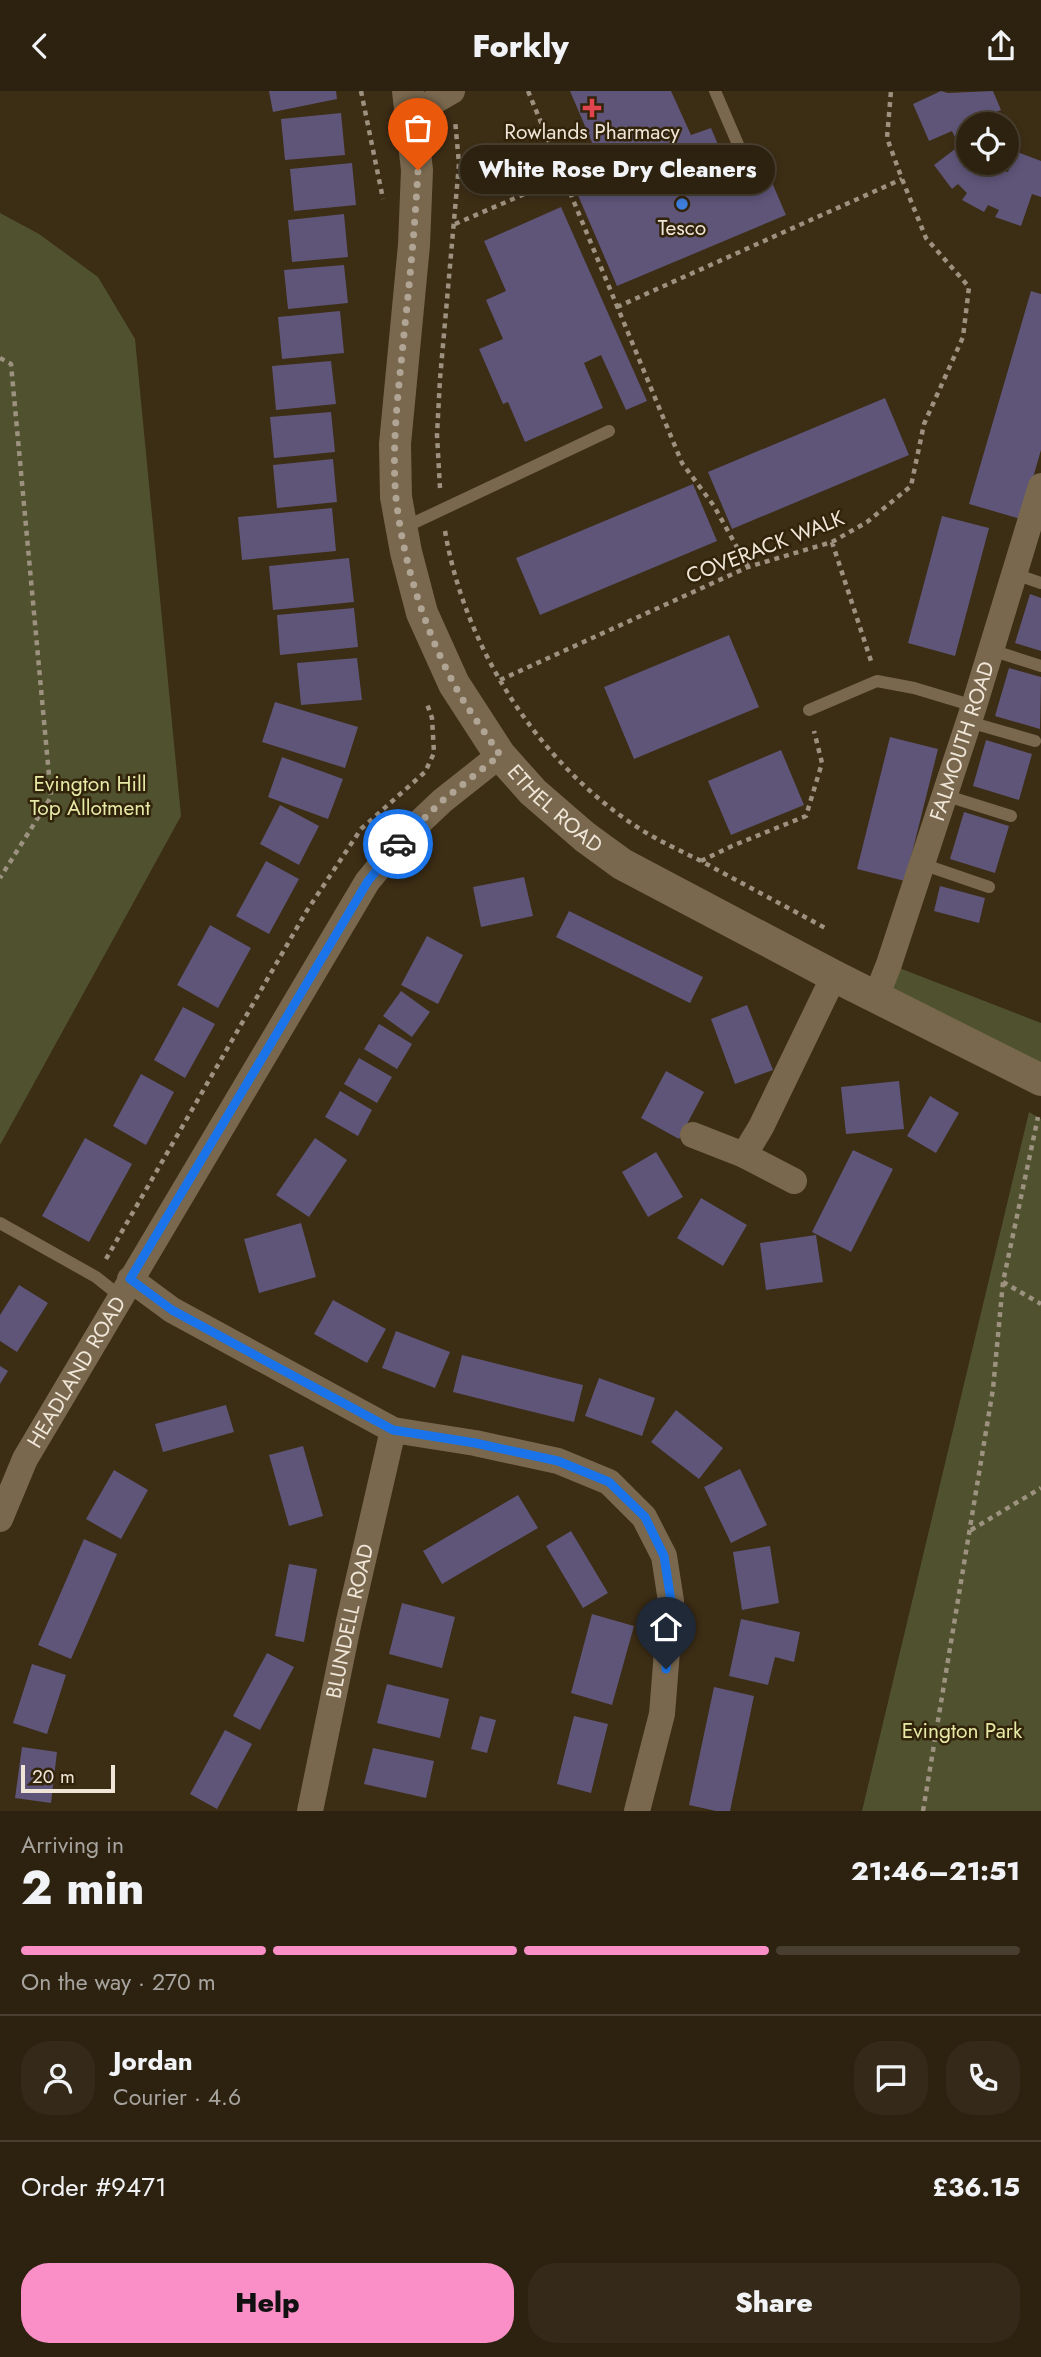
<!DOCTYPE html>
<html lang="en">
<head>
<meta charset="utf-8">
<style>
  :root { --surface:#2d2210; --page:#352a19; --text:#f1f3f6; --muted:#a7a49f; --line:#483f30; --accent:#fa8fc7 }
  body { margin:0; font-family:Jost,sans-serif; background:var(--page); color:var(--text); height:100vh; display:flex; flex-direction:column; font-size:26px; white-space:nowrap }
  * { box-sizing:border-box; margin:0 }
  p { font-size:23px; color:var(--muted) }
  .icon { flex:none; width:38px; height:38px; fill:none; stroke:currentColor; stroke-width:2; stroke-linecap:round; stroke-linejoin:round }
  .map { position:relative; height:1720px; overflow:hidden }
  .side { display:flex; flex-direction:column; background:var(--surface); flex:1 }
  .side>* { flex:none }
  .buttons { position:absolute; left:956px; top:21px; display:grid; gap:14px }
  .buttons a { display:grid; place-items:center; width:63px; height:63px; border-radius:50%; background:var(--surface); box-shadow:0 4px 10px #0003,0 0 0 2px var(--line); font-size:35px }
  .scale { position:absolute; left:21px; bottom:18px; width:94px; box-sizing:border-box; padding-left:7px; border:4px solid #efe6d8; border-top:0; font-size:19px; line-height:24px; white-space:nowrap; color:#efe6d8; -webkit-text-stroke:5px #32230b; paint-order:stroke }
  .pin { position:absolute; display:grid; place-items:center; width:60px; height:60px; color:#fff; margin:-72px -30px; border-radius:50% 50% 50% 0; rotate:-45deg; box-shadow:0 0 7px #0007 }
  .pin .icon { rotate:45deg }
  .courier { position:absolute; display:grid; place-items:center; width:70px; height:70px; margin:-35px; border:5px solid #1a73e8; border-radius:50%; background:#fff; color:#222; box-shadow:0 2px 9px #0007 }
  .bubble { position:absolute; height:49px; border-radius:24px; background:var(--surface); box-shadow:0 4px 10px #0003,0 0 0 2px var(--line); font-size:23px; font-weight:800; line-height:49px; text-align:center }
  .summary em { font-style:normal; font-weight:800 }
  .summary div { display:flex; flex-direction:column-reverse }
  .summary { display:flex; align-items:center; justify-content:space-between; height:119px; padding:0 21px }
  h1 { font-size:46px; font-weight:800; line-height:52px }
  .bar { display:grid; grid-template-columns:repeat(4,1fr); gap:10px 7px; align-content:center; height:84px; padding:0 21px }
  .bar i { height:9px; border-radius:5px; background:var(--line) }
  .bar .active { background:var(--accent) }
  .bar p { grid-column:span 4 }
  .line { display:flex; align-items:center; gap:18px; padding:0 21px; border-top:2px solid var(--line) }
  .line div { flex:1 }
  .round { display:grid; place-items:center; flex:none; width:74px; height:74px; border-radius:28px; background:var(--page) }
  .action { display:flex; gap:14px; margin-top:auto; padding:14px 21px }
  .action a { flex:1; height:80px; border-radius:28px; background:var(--accent); color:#111; font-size:28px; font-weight:800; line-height:80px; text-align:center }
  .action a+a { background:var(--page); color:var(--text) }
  header { display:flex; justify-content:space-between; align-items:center; height:91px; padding:0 21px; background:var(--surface); font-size:32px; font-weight:800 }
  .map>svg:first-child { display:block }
  .green { fill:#50522f }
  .building { fill:#5e5578 }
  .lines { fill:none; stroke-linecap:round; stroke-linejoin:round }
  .path { stroke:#9d927f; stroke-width:4.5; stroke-dasharray:5 5; stroke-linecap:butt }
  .service { stroke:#79684e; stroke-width:12 }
  .minor { stroke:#79684e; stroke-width:26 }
  .tertiary { stroke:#79684e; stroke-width:32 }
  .done { stroke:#b0a594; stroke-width:7; stroke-dasharray:0 12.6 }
  .route { stroke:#1a73e8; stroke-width:9 }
  .health-dot { fill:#e0444e; stroke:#32230b; stroke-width:2.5 }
  .shop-dot { fill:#3f7fe0; stroke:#32230b; stroke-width:2.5 }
  .labels { text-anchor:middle; stroke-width:5; stroke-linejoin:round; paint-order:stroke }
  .poi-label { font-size:21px; fill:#efe6d8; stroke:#32230b }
  .street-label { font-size:21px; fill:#efe6d8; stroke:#32230b }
  .park-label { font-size:21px; fill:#e6eaa6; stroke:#32230b }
</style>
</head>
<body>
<header><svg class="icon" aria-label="back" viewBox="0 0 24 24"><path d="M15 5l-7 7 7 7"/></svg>Forkly<svg class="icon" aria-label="share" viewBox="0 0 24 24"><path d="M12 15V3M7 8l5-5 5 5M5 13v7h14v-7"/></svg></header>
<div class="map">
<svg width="1041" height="1720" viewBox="0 0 1041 1720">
  <rect width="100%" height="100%" fill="#3c2d15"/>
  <path class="green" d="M 0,122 L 39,143 L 98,186 L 135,248 L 181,725 L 0,1054 Z
    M 889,873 L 1041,932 L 1041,989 L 876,906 Z
    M 1029,1021 L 1041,1028 L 1041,1720 L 862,1720 Z"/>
  <path class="building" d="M 269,0 L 336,0 L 337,8 L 273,21 Z
    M 570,0 L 671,0 L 691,44 L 711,37 L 738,101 L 770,87 L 786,124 L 617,195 L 574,95 L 605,82 Z
    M 941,0 L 948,2 L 993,0 L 1001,19 L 968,33 L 968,72 L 999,72 L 995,78 L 1008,81 L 1015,60 L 1041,70 L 1041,106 L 1032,103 L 1021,135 L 995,126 L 999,119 L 988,114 L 984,121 L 962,109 L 967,102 L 958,93 L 952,98 L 934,74 L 959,55 L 952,40 L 929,50 L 913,13 Z
    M 341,22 L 345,64 L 285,69 L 281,28 Z
    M 352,72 L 356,114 L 294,120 L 290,78 Z
    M 561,116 L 647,310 L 626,319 L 601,264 L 584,272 L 603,317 L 525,351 L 508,311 L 503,313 L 479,258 L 503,248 L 486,209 L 506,200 L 484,150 Z
    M 344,123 L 348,166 L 292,171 L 288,129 Z
    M 344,174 L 348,212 L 288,218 L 284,179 Z
    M 1031,200 L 1041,203 L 1041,359 L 1021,428 L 969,413 Z
    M 340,220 L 344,262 L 282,268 L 278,226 Z
    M 331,270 L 336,313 L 276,319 L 272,275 Z
    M 885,307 L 909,364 L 732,438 L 708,381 Z
    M 331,321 L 335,361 L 274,367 L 270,326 Z
    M 333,368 L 337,411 L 277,417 L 273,374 Z
    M 693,393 L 717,450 L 540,524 L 516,467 Z
    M 332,417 L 336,460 L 242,469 L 238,426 Z
    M 942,425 L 989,437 L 955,565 L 908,552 Z
    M 349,467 L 354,511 L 273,519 L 269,475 Z
    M 1030,503 L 1041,507 L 1041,560 L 1015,552 Z
    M 354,517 L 358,556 L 280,564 L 277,524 Z
    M 729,544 L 759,616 L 634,668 L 604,596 Z
    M 357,567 L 362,609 L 301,614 L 297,572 Z
    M 1009,577 L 1041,586 L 1040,638 L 995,625 Z
    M 275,611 L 358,636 L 345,677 L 262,651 Z
    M 890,646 L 938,658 L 905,790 L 857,778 Z
    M 986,649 L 1032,663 L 1019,709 L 973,695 Z
    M 781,659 L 804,714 L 731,744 L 708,690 Z
    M 282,666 L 343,688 L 328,728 L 268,706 Z
    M 280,714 L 319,735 L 299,774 L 260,753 Z
    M 964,721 L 1009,735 L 995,782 L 950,768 Z
    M 266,770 L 299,788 L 269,843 L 236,825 Z
    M 524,786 L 533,825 L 481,836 L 473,796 Z
    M 940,795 L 985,807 L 979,832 L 934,820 Z
    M 569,820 L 703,886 L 690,912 L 556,846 Z
    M 210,834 L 251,857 L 218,917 L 177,894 Z
    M 427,845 L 463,864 L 438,913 L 401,894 Z
    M 401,900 L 430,921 L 412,946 L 383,925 Z
    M 747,914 L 773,979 L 735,993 L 711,928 Z
    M 183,916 L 215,933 L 185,987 L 154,969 Z
    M 379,933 L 412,953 L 397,978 L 364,958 Z
    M 359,967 L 392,986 L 377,1012 L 344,993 Z
    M 666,980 L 704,1001 L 679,1048 L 641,1027 Z
    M 141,983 L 174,1001 L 146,1054 L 113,1035 Z
    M 899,990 L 904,1038 L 846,1043 L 841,996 Z
    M 340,1000 L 372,1019 L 358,1045 L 325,1026 Z
    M 930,1005 L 959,1022 L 936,1062 L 907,1045 Z
    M 85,1047 L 132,1073 L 89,1151 L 42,1125 Z
    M 315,1047 L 347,1069 L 309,1126 L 276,1104 Z
    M 853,1059 L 893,1078 L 851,1161 L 812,1141 Z
    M 656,1061 L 683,1106 L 648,1126 L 622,1081 Z
    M 701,1107 L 747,1134 L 723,1175 L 677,1147 Z
    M 301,1132 L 316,1186 L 259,1202 L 244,1148 Z
    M 816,1144 L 823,1191 L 766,1199 L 760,1152 Z
    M 19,1194 L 48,1212 L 17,1261 L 0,1250 L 0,1224 Z
    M 333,1209 L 386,1238 L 367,1272 L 314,1243 Z
    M 396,1240 L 450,1261 L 435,1297 L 382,1277 Z
    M 462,1264 L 583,1294 L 574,1331 L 453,1301 Z
    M 0,1275 L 8,1280 L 0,1293 Z
    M 599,1287 L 655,1307 L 642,1345 L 585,1325 Z
    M 226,1314 L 234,1341 L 163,1361 L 155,1333 Z
    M 676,1319 L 723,1357 L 699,1388 L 651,1351 Z
    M 303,1355 L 323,1425 L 289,1435 L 269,1364 Z
    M 740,1378 L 767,1434 L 731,1452 L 704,1396 Z
    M 114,1379 L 148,1399 L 121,1448 L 86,1428 Z
    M 518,1404 L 538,1437 L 442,1493 L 423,1460 Z
    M 571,1440 L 608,1502 L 583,1517 L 546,1455 Z
    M 84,1448 L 117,1463 L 71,1568 L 38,1554 Z
    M 770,1455 L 779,1512 L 742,1519 L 733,1461 Z
    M 289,1473 L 317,1478 L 304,1551 L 275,1545 Z
    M 402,1512 L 455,1526 L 442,1577 L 389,1563 Z
    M 592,1523 L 634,1535 L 612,1614 L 571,1602 Z
    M 741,1528 L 800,1541 L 794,1571 L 775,1566 L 768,1594 L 729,1585 Z
    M 267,1562 L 294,1576 L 260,1639 L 233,1625 Z
    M 32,1573 L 66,1584 L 47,1643 L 13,1632 Z
    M 387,1593 L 449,1608 L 440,1647 L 377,1632 Z
    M 714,1596 L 754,1605 L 730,1720 L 716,1720 L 689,1714 Z
    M 480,1625 L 496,1629 L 487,1662 L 471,1658 Z
    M 574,1625 L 608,1633 L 591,1702 L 557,1693 Z
    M 225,1639 L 252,1653 L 217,1718 L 190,1703 Z
    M 22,1656 L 57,1661 L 51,1712 L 15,1707 Z
    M 373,1657 L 434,1670 L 426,1707 L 364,1693 Z"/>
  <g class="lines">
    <path class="path" d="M 361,0 L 383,108
      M 528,0 L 682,372 L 714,415 L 748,476
      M 455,133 L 564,86
      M 617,216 L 902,88
      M 0,267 L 11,273 L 51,706 L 0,787
      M 440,397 L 437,344 L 440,288 L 459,73 L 455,29
      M 445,440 C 465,558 539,673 640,738 C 659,750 681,760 701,770 C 743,793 785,815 827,838
      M 832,451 L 871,570
      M 500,589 L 748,476 L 832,451 L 867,431 L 911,395 L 924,333 L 963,246 L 969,196 L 926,147 L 902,88 L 887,47 L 891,0
      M 701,770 L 732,755 L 806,725 L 822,672 L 814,640
      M 106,1168 L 306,821 L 361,738 L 425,681 L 434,662 L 432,627 L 427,613
      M 1003,1191 L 1041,1213
      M 971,1439 L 1041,1397
      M 923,1720 L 993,1298 L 1003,1191 L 1038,1026"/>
    <path class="service" d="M 715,0 L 752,86
      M 403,437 L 609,340
      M 1015,483 L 1041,492
      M 991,559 L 1041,575
      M 809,619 L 877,590 L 914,597 L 974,615
      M 969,631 L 1035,650
      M 944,704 L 1011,725
      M 922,773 L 989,796
      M 0,1132 L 96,1186 L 120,1205"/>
    <g class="minor">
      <path d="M 412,23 L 452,0"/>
      <path id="s1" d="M 876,906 L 889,873 L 974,615 L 1041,395"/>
      <path d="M 693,1044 L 744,1064 L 794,1090"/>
      <path d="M 744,1064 L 761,1036 L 834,885"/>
      <path d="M 130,1188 L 172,1219 L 393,1339 L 475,1352 L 558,1370 L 609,1391 L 644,1426 L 664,1465 L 671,1510 L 662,1623 L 637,1720"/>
      <path id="s2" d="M 0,1428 L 25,1368 L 367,791 L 402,748 L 442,710 L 500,664"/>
      <path id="s3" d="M 310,1720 L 349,1530 L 393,1339"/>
    </g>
    <path class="tertiary" id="s4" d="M 408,0 L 417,79 L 414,154 L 395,353 L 396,406 L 406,461 L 422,522 L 454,593 L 500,664 L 533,701 L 585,746 L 622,773 L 834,885 L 1041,989"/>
  </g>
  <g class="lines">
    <path class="done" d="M 398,753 L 442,710 L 500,664 C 485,641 467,618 454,593 C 424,537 403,470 396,407 C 391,353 399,296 404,243 C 410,188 415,134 418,79"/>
    <path class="route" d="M 398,753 L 368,790 L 130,1188 L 172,1219 L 393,1339 L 475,1352 L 558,1370 L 609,1391 L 645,1426 L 664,1465 L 671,1510 L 666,1578"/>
  </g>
  <path class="health-dot" d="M588.5 6.5h7v7h7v7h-7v7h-7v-7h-7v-7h7z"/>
  <circle class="shop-dot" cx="682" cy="113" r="7"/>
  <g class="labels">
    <g class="poi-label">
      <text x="592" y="48">Rowlands Pharmacy</text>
      <text x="682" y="144">Tesco</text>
    </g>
    <g class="street-label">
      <text transform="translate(765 456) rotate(-21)" y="7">COVERACK WALK</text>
      <text dy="7" stroke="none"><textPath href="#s1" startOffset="270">FALMOUTH ROAD</textPath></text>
      <text dy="7" stroke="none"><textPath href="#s4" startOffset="766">ETHEL ROAD</textPath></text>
      <text dy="7" stroke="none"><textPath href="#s2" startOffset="166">HEADLAND ROAD</textPath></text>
      <text dy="7" stroke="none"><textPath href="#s3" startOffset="194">BLUNDELL ROAD</textPath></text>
    </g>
    <g class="park-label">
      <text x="90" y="700">Evington Hill<tspan x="90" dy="24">Top Allotment</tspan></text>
      <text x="962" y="1647">Evington Park</text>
    </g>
  </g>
</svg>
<div class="buttons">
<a><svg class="icon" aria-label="locate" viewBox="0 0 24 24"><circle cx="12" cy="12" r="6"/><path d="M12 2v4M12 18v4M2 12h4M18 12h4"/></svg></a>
</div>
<div class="scale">20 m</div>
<div class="pin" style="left:418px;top:79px;background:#ea580c"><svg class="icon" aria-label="bag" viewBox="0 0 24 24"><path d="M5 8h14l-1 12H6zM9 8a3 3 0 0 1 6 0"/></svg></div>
<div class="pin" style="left:666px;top:1578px;background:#1f2937"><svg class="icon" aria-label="home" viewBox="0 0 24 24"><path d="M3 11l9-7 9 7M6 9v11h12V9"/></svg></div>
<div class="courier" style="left:398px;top:753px"><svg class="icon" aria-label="car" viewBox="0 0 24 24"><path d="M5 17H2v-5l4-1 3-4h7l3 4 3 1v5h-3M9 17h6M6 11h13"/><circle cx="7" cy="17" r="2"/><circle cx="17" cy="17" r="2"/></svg></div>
<div class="bubble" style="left:460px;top:54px;width:315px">White Rose Dry Cleaners</div>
</div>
<section class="side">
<div class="summary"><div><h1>2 min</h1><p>Arriving in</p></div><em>21:46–21:51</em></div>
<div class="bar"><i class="active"></i><i class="active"></i><i class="active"></i><i></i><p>On the way · 270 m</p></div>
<div class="line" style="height:126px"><a class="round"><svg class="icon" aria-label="person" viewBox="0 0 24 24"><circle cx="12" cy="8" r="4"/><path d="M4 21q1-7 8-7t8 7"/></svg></a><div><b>Jordan</b><p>Courier · 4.6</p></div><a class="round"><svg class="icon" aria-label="chat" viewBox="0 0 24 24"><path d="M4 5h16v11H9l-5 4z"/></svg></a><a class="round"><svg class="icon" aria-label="phone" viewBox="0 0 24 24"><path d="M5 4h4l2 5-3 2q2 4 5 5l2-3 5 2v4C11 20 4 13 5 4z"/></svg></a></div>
<div class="line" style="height:91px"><div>Order #9471</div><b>£36.15</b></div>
<div class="action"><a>Help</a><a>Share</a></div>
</section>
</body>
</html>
